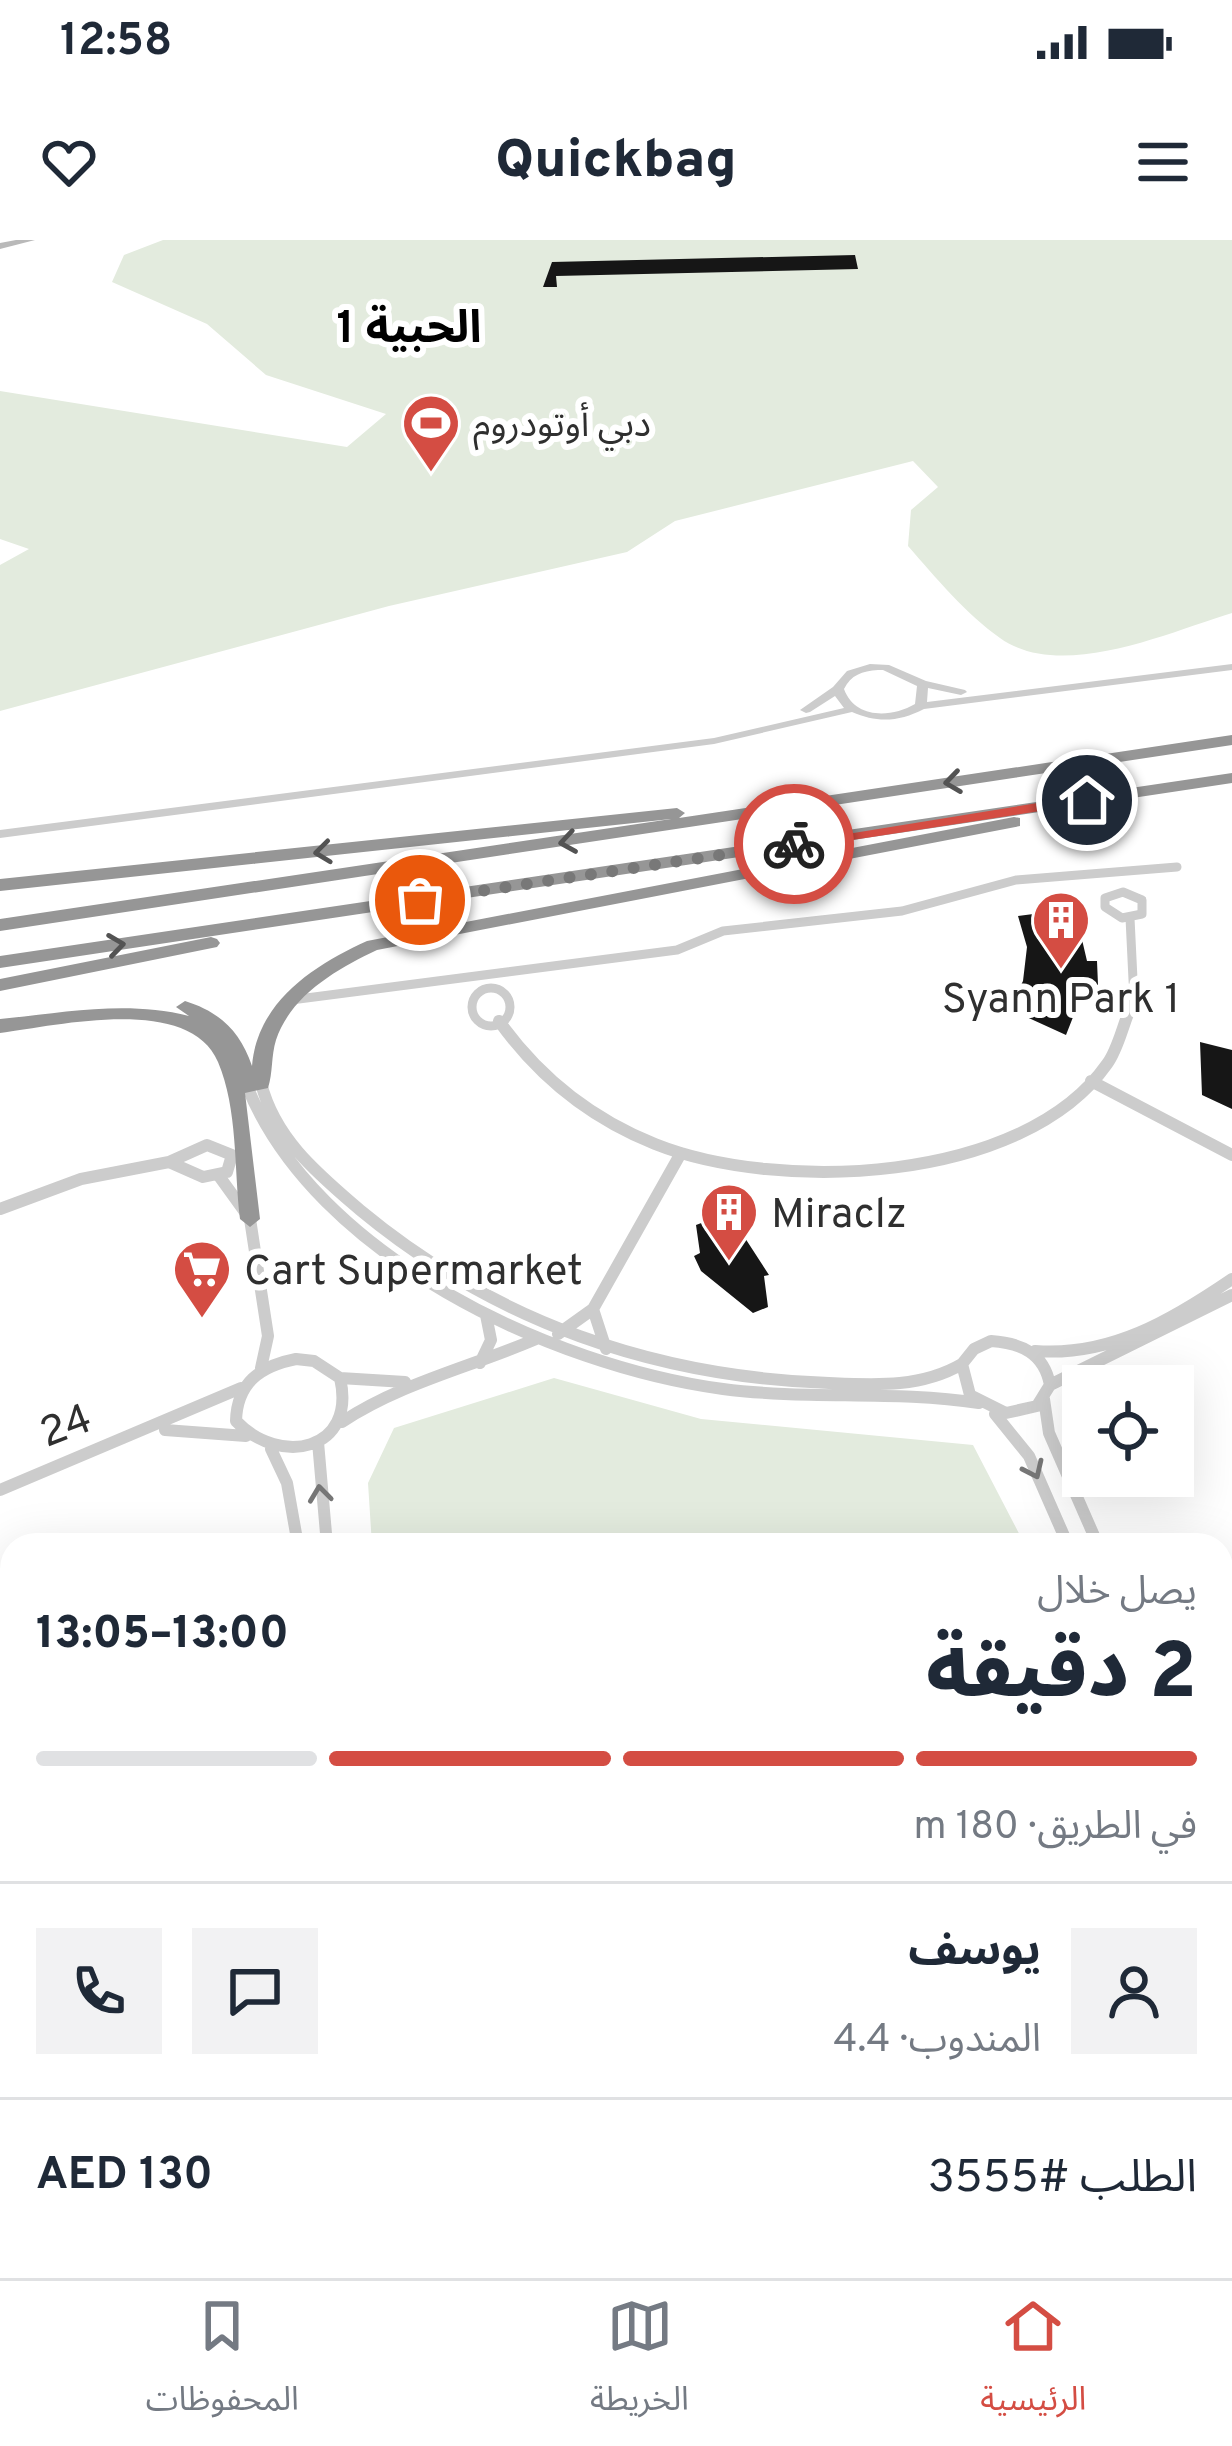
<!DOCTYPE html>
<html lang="ar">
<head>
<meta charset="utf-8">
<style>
  :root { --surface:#fff; --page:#f2f2f3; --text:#1f2937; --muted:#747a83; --line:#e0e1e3; --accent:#d44d43 }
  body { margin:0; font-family:Overpass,"Noto Sans Arabic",sans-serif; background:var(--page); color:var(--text); direction:rtl; height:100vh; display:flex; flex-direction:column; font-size:45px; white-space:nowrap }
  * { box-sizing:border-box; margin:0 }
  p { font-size:39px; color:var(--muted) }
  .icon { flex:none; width:66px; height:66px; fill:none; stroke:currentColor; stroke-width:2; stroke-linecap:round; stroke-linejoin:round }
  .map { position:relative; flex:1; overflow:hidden; direction:ltr }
  .sheet { position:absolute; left:0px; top:1293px; width:1233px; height:747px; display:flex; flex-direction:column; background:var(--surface); border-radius:36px 36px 0 0; box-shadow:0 12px 48px #0002; direction:rtl }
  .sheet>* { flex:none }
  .tools { position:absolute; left:1062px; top:1125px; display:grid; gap:24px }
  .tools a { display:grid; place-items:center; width:132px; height:132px; border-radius:0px; background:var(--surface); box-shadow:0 12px 48px #0002; font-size:60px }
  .pin { position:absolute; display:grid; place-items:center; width:102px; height:102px; color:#fff; margin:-51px; border:6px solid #fff; border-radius:50%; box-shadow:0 3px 12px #0007 }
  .courier { position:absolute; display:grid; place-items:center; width:120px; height:120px; margin:-60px; border:9px solid #d44d43; border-radius:50%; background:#fff; color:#222; box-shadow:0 3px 15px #0007 }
  .summary em { font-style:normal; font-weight:800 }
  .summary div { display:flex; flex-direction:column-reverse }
  .summary { display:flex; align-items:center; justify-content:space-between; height:204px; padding:0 36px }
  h1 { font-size:78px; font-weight:800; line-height:90px }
  .bar { display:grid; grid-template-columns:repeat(4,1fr); gap:18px 12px; align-content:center; height:144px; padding:0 36px }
  .bar i { height:15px; border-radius:9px; background:var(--line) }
  .bar .on { background:var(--accent) }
  .bar p { grid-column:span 4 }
  .line { display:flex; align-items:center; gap:30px; padding:0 36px; border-top:3px solid var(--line) }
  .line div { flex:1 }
  .round { display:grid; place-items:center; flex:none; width:126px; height:126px; border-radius:0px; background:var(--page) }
  .status { display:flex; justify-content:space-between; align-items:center; height:84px; padding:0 60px; background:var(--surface); direction:ltr }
  .status svg { height:33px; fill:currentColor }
  header { display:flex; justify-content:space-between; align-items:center; height:156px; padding:0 36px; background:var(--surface); font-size:54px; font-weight:800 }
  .tab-bar { display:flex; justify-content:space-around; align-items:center; height:168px; border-top:3px solid var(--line); background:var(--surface); font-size:33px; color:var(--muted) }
  .tab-bar a { display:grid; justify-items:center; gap:6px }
  .tab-bar .on { color:var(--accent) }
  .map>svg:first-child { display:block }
  .green { fill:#e3ebde }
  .building { fill:#161616 }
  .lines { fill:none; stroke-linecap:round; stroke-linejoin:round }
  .minor-far2 { stroke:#ccc; stroke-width:9 }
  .minor-far1 { stroke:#ccc; stroke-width:12 }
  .minor { stroke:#ccc; stroke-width:15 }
  .tertiary { fill:#ccc; fill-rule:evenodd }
  .secondary { fill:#b9b9b9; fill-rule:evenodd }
  .motorway { fill:#969696; fill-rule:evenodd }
  .oneway { stroke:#535353 }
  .oneway2 { stroke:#767676 }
  .route { fill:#d44d43 }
  .done { stroke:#787878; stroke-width:12; stroke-dasharray:0 21.6 }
  .labels { text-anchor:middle; stroke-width:12; stroke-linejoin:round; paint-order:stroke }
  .far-poi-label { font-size:36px; fill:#2f2f2f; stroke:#fff; text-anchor:start }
  .poi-label { font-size:42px; fill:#2f2f2f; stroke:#fff; text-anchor:start }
  .street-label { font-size:42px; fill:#2f2f2f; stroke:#fff }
  .far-district-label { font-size:45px; font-weight:bold; fill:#000; stroke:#fff }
</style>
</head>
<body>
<div class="status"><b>12:58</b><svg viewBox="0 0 49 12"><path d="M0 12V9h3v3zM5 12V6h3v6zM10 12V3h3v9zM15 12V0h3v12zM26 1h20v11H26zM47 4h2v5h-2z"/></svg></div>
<header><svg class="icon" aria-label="menu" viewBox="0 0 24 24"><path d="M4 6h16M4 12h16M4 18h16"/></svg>Quickbag<svg class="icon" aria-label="heart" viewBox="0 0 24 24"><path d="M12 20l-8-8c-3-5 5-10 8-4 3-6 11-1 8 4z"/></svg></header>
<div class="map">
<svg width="1232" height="2038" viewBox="0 0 1232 2038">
  <rect width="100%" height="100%" fill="#fff"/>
  <path class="green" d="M 163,0 L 1232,0 L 1232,373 C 1169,392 1061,442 1000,398 C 966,374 936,338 908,306 L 911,270 L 938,247 L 913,221 L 675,281 L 627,312 L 389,366 L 0,471 L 0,325 L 29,309 L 0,299 L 0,151 L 347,207 L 386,174 L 266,135 L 207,84 L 112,42 L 124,15 Z
    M 554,1138 L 701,1179 L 973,1205 L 1025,1305 L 372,1305 L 368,1243 L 394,1188 Z"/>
  <path class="building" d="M 855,15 L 858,29 L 556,36 L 557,47 L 543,47 L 552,22 Z
    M 1064,670 L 1076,674 L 1087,721 L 1097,721 L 1098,745 L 1086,744 L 1066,795 L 1009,769 L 1023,741 L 1027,707 L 1018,676 Z
    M 1200,802 L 1232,810 L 1232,869 L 1202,855 Z
    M 712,979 L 745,998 L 769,1035 L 764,1036 L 768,1067 L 753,1073 L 701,1031 L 694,1016 L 700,1013 L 696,985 Z"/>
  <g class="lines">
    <path class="minor-far2" d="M 1123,652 L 1142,660 L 1142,674 L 1122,678 L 1105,667 L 1105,658 Z
      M472 767a19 19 0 1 1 38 0a19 19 0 1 1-38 0Z
      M 291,760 L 677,710 L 723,691 L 902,671 L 1016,640 L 1177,627
      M 1127,777 L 1134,760 L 1130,678"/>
    <path class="minor-far1" d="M 499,781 C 539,837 590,878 655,904 C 778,953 1023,944 1107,824 C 1117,811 1122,789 1128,774
      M 1091,841 L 1232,915
      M 261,843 C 275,899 318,934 360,970 C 495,1082 655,1137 829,1143 C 875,1145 921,1148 962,1124
      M 247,846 C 315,1016 552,1126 723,1149 C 808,1160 894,1150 979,1163
      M 207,905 L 232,915 L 227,932 L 203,937 L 169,922 Z
      M 219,936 L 250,979 L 268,1096 L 261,1128
      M 0,969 L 81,939 L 169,922
      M 593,1069 L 606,1109
      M 558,1094 L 593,1069 L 681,913
      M 991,1101 C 1021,1103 1044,1113 1050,1145 L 1037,1166 L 1006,1173 L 970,1155 L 962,1124 L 974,1109 Z
      M 1035,1111 C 1110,1117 1172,1080 1232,1039
      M 296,1119 L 314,1121 L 340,1138 C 357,1211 280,1227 236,1181 C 237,1143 260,1126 296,1119 Z
      M 480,1123 L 491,1100 L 486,1075
      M 340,1138 L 405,1142
      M 1050,1145 L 1232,1055
      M 1044,1159 L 1049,1193 L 1098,1305
      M 995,1174 L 1029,1216 L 1068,1305
      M 342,1182 C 401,1143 471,1127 536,1099
      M 165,1190 L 246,1196
      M 318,1202 L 327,1305
      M 271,1209 L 287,1243 L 298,1305
      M 0,1250 L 241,1148"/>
    <path class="minor" d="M 1221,1572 L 1232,1596
      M 1221,1653 L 1232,1677
      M 1221,1891 L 1232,1884
      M 1221,1943 L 1232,1940
      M 723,2028 L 730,2038
      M 209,2038 L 214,2028
      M 256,2038 L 260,2028
      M 548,2038 L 551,2028
      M 965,2038 L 979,2028
      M 1039,2038 L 1056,2028"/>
    <path class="tertiary" d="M 870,424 L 889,425 L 926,441 L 965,450 L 967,452 L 961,455 L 928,448 L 927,462 L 1232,424 L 1232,430 L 924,469 C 899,482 877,483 852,472 L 714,504 L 0,598 L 0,590 L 714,498 L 844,468 L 835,456 L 810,472 L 806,473 L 800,470 L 833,447 L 847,431 ZM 878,430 L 883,430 L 917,446 L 915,464 C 891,478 855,479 844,449 C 851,435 862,431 878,430 Z"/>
    <path class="secondary" d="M 16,0 L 35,0 L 0,9 L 0,3 Z"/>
    <path class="motorway" d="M 1232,495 L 1232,505 L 0,691 L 0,679 L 671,579 L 0,651 L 0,639 L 677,568 L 685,573 L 679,578 Z
      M 1232,533 L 1232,543 L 0,728 L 0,716 Z
      M 1014,577 L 1020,578 L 1020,586 L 377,710 C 337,729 291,755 276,800 C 271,816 273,833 268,848 L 245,853 L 260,979 L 250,987 L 240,979 C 234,929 238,869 218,822 C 189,754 57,786 0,793 L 0,779 C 64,773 125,760 189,776 L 176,767 L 185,761 C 220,772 240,791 252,826 C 257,762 314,725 367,701 Z
      M 211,697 L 217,699 L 220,703 L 217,707 L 0,751 L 0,739 Z"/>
  </g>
  <defs><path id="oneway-chevron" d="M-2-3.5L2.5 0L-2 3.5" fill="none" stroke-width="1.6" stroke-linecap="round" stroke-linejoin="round" transform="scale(3)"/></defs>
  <g class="oneway">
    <use href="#oneway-chevron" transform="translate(953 542) rotate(172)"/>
    <use href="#oneway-chevron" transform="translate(568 602) rotate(171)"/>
    <use href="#oneway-chevron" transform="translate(323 612) rotate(173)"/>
    <use href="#oneway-chevron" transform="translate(116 705) rotate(-8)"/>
  </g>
  <g class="oneway2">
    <use href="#oneway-chevron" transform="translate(1034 1230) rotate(65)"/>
    <use href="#oneway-chevron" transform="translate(320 1254) rotate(-97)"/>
  </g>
  <path class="route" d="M 1087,555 L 1092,563 L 794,609 L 786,604 Z"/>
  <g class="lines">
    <path class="done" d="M 420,660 L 794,604"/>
  </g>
  <defs>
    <g id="stadium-pin" transform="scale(3)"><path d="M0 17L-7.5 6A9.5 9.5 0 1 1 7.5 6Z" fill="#d44d43" stroke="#fff"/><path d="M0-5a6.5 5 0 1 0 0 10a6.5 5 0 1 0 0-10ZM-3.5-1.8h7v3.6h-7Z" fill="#fff"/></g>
    <g id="building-pin" transform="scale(3)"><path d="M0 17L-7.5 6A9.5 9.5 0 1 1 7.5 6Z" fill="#d44d43" stroke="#fff"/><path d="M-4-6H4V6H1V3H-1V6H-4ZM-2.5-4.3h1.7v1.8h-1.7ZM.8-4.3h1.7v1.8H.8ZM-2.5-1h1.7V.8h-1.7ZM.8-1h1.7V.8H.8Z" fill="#fff"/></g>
    <g id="supermarket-pin" transform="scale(3)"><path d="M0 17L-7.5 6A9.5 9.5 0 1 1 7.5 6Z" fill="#d44d43" stroke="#fff"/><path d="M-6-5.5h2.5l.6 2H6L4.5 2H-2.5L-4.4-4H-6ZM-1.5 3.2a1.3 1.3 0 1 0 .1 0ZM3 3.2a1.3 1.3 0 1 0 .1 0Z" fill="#fff"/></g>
  </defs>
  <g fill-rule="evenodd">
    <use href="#stadium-pin" x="431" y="183"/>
    <use href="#building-pin" x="1061" y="680"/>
    <use href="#building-pin" x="729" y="972"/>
    <use href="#supermarket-pin" x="202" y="1029"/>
  </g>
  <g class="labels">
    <g class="far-poi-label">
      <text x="473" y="196">دبي أوتودروم</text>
    </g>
    <g class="poi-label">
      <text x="1061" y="772" text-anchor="middle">Syann Park 1</text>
      <text x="771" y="987">Miraclz</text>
      <text x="244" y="1044">Cart Supermarket</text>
    </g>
    <g class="street-label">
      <text transform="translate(65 1184) rotate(-21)" y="15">24</text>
    </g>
    <g class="far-district-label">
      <text x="409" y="102">الحبية 1</text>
    </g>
  </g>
</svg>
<div class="tools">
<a><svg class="icon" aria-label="locate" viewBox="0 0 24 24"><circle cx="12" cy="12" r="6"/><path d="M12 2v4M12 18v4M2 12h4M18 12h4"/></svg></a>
</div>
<div class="pin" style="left:420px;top:660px;background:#ea580c"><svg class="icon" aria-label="bag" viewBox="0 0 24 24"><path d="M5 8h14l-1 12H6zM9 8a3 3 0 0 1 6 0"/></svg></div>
<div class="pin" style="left:1087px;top:560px;background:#1f2937"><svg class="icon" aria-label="home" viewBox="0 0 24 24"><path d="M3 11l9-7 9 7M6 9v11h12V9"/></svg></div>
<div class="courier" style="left:794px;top:604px"><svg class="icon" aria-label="bike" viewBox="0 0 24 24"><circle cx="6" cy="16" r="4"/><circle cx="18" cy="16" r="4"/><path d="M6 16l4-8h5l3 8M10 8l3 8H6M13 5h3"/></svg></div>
<section class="sheet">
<div class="summary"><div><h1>2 دقيقة</h1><p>يصل خلال</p></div><em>13:00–13:05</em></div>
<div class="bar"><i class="on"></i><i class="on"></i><i class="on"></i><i></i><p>في الطريق · 180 m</p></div>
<div class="line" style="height:216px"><a class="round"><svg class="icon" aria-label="person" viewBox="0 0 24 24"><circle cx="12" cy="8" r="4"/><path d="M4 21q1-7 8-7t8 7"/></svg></a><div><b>يوسف</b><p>المندوب · 4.4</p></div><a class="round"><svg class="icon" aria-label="chat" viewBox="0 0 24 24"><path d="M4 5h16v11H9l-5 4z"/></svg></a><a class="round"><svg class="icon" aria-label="phone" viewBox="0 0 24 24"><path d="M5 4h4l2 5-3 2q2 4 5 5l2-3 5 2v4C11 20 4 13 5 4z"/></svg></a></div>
<div class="line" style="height:156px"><div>الطلب #3555</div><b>AED 130</b></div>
</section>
</div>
<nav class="tab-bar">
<a class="on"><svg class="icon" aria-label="home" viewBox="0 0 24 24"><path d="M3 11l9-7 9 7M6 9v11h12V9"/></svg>الرئيسية</a>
<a><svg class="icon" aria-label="map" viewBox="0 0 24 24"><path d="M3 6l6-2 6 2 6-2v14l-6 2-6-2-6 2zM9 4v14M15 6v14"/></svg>الخريطة</a>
<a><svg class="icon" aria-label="saved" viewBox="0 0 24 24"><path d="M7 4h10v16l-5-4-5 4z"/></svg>المحفوظات</a>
</nav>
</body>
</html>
